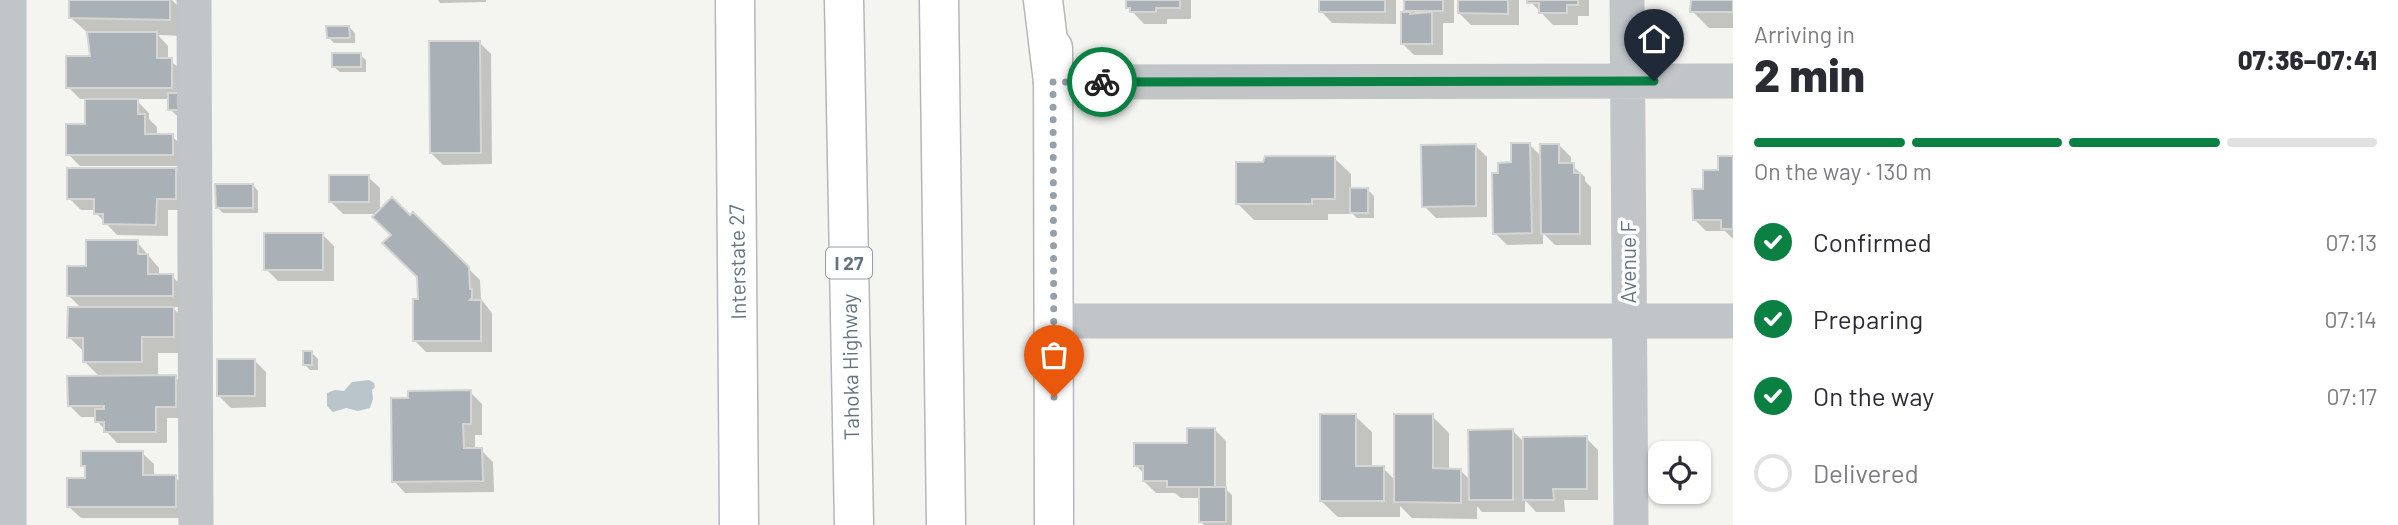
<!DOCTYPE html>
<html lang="en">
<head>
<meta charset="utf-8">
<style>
  :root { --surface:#fff; --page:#f2f2f3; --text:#2b2b33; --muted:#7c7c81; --line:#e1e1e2; --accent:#0b8043 }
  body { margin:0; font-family:Barlow,sans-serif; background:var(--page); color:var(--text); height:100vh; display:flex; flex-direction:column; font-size:26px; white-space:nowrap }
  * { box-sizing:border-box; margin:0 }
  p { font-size:23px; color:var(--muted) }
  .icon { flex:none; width:38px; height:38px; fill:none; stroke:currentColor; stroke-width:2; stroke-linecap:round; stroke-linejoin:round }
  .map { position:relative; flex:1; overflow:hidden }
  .sheet { display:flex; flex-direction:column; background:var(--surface); width:665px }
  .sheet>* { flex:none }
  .controls { position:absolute; left:1648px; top:441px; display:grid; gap:14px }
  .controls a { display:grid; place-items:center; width:63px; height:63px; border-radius:14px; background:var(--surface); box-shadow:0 2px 5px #0004; font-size:35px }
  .pin { position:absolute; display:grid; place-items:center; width:60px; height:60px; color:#fff; margin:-72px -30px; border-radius:50% 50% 50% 0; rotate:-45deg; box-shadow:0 0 7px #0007 }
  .pin .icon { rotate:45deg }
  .courier { position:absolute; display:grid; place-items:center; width:70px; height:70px; margin:-35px; border:5px solid #0b8043; border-radius:50%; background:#fff; color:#222; box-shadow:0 2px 9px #0007 }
  .headline em { font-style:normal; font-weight:800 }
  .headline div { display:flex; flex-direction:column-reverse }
  .headline { display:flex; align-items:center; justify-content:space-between; height:119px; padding:0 21px }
  h1 { font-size:46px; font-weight:800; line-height:52px }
  .bar { display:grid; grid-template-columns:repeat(4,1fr); gap:10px 7px; align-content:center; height:84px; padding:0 21px }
  .bar i { height:9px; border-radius:5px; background:var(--line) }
  .bar .current { background:var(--accent) }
  .bar p { grid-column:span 4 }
  ol { padding:0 21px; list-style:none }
  li { display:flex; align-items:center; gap:21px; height:77px }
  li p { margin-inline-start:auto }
  li .icon { padding:7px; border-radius:50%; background:var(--accent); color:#fff; stroke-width:4 }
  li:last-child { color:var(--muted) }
  li i { width:38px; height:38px; border:4px solid var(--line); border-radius:50% }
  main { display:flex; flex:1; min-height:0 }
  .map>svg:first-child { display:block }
  .water { fill:#bac5cb }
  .shadow { fill:#0003; fill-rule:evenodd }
  .building { fill:#aab1b6; stroke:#d5d5d3; stroke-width:2 }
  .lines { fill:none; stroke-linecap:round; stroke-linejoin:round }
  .major-casing { stroke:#b4b8bc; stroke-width:41 }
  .highway-casing { stroke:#b4b7ba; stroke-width:41 }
  .minor { stroke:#c1c5c8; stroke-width:35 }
  .major { stroke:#fff; stroke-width:38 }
  .highway { stroke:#fff; stroke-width:38 }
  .done { stroke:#96a0a8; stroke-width:7; stroke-dasharray:0 12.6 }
  .route { stroke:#0b8043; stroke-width:9 }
  .labels { text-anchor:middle; stroke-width:7; stroke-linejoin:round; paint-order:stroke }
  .shield { fill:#fff; stroke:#929da7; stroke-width:2 }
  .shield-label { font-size:19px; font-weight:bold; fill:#637381 }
  .street-label { font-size:21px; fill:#637381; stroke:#fff }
</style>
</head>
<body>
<main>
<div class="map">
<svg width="1733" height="525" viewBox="0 0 1733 525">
  <rect width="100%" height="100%" fill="#f4f4f0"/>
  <path class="water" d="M 369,380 L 374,383 L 375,387 L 372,390 L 373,399 L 370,408 L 358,411 L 346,408 L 333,412 L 327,406 L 327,393 L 335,390 L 344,391 L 352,382 Z"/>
  <path class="shadow" d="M 71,0 L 172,0 L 186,14 L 186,36 L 158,35 L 168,46 L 168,59 L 183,71 L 184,115 L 176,115 L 170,109 L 170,99 L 135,99 L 149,113 L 149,119 L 157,127 L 157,136 L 172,136 L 184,148 L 184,166 L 80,166 L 68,154 L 87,126 L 87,99 L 80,99 L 68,87 L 92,57 L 89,34 L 71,18 Z
    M 438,0 L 486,0 L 486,2 L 440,3 Z
    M 1128,0 L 1191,0 L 1191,19 L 1167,19 L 1167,24 L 1144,24 L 1128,7 Z
    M 1321,0 L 1396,0 L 1396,24 L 1332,23 L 1321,11 Z
    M 1406,0 L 1454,0 L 1454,23 L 1443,23 L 1443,55 L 1414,55 L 1402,43 ZM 1415,10 L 1427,10 L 1427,16 L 1415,16 Z
    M 1459,0 L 1519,0 L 1519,25 L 1471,25 L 1459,13 Z
    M 1529,0 L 1589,0 L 1589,16 L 1578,16 L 1578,25 L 1553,25 Z
    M 1692,0 L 1733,0 L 1733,28 L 1709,28 L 1692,11 Z
    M 349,27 L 355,33 L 355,43 L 334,43 L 328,37 Z
    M 479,42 L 491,54 L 492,164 L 443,165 L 431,153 Z
    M 360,55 L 366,60 L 366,72 L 340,72 L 334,67 Z
    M 1475,145 L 1487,157 L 1487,217 L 1436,218 L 1424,206 Z
    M 1530,145 L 1542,157 L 1559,145 L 1571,157 L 1571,165 L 1585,177 L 1585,181 L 1591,187 L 1591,245 L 1555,245 L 1543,233 L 1543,244 L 1507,245 L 1495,233 L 1499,175 L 1513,164 Z
    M 1334,158 L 1351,174 L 1351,190 L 1368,190 L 1374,196 L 1374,218 L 1357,218 L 1350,211 L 1350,214 L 1328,214 L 1328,220 L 1254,220 L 1237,203 L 1265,163 Z
    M 1733,158 L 1733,239 L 1725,231 L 1706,231 L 1694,219 L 1705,191 Z
    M 175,170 L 187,182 L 187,210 L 168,210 L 168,236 L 117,235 L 96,213 L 96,210 L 81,210 L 69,198 Z
    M 368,177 L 380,188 L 380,211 L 410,217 L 413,214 L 480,280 L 481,299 L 492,313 L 492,352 L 426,352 L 414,340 L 420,301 L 419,276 L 378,214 L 343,214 L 331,202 Z
    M 253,185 L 258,191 L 258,213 L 223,213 L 218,208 Z
    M 322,234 L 334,246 L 334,281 L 278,281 L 266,269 Z
    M 137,242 L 159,268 L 159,276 L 172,276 L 184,288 L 184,307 L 172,307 L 190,325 L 190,353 L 158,353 L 158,377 L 175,377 L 187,389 L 188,418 L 167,418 L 167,443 L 117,443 L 97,421 L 97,417 L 81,417 L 69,405 L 100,377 L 85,362 L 85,353 L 69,337 L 82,309 L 69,296 L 88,268 Z
    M 312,353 L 318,359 L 318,370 L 310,370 L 304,364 Z
    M 254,360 L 266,372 L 266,407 L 231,408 L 219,396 Z
    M 470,392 L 482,404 L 482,435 L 475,435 L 475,450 L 481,450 L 493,462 L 494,492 L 405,493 L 394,481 Z
    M 1355,416 L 1372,432 L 1372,468 L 1383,468 L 1396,481 L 1432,416 L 1449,433 L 1449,470 L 1461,471 L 1470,480 L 1513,431 L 1525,443 L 1586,438 L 1598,450 L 1598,500 L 1564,500 L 1565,512 L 1536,512 L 1525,500 L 1525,512 L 1482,512 L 1477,506 L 1477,519 L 1412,518 L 1400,506 L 1400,517 L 1338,517 L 1321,501 Z
    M 1214,429 L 1226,441 L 1226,489 L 1232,495 L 1232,525 L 1204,525 L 1200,521 L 1200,498 L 1181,498 L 1175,493 L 1156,493 L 1144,481 L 1144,474 L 1136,465 L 1189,444 Z
    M 142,453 L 154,464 L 154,477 L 175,477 L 187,489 L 187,518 L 81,518 L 69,507 L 87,479 L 87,469 L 82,465 Z"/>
  <path class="building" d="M 69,0 L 170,0 L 170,20 L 69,18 Z
    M 1126,0 L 1180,0 L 1180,8 L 1156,8 L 1156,12 L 1130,12 L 1130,8 L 1126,8 Z
    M 1319,0 L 1385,0 L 1385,12 L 1319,12 Z
    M 1404,0 L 1443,0 L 1443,11 L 1404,11 Z
    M 1458,0 L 1508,0 L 1508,14 L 1458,13 Z
    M 1527,0 L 1578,0 L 1578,5 L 1567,5 L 1567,13 L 1539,13 L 1539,3 L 1527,3 Z
    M 1691,0 L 1733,0 L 1733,12 L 1690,12 Z
    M 1401,12 L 1410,12 L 1410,14 L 1432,12 L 1432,44 L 1401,44 Z
    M 326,26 L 349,26 L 350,38 L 327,38 Z
    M 87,32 L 157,32 L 157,58 L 172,58 L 172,88 L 66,88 L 66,56 L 90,56 Z
    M 429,41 L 480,41 L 481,153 L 430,153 Z
    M 332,53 L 361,53 L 361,67 L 332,67 Z
    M 168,93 L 179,93 L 179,110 L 168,110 Z
    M 85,99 L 138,99 L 138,114 L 145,114 L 145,134 L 173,134 L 173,155 L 66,155 L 66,124 L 85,124 Z
    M 1511,143 L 1530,143 L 1532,233 L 1493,234 L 1492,173 L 1498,173 L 1498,163 L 1511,162 Z
    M 1476,144 L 1476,206 L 1422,207 L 1421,145 Z
    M 1540,144 L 1559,144 L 1559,163 L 1574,163 L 1574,173 L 1580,173 L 1580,234 L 1541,234 Z
    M 1265,156 L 1335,156 L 1335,199 L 1312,199 L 1312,204 L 1236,204 L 1236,162 L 1263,162 Z
    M 1718,156 L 1733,156 L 1733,229 L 1721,229 L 1721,220 L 1693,220 L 1692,189 L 1703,189 L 1703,170 L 1718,170 Z
    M 67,168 L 176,168 L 176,199 L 157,199 L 156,225 L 103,224 L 103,214 L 94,214 L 94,199 L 67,199 Z
    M 329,175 L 369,175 L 369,202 L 329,202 Z
    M 215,184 L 253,184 L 253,208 L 216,208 Z
    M 1350,188 L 1368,188 L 1368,213 L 1350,213 Z
    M 392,197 L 410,215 L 413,212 L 469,267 L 470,289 L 472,289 L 472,298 L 470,300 L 481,300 L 481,341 L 413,341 L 413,299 L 418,299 L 417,277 L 382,243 L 391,235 L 372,217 Z
    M 264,233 L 323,233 L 323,270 L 264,270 Z
    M 86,240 L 138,240 L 138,254 L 148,254 L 148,274 L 173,274 L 173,296 L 67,296 L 67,266 L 86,266 Z
    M 68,307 L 174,307 L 174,337 L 142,337 L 142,362 L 83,362 L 83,338 L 67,338 Z
    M 303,351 L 312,351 L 312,365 L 303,365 Z
    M 217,359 L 255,359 L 255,396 L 217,396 Z
    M 176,375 L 176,407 L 156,407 L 156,432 L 104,432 L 104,422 L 95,422 L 95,409 L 104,409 L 104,406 L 68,406 L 67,376 Z
    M 471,390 L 471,424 L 463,424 L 464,448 L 482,448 L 483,481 L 392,482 L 391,398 L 408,398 L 408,391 Z
    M 1320,414 L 1356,414 L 1356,466 L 1384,466 L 1384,501 L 1320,501 Z
    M 1394,414 L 1433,414 L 1433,468 L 1461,469 L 1461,503 L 1394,502 Z
    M 1187,428 L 1215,428 L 1215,487 L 1167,487 L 1167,481 L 1143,481 L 1143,466 L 1134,466 L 1134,443 L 1187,443 Z
    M 1513,429 L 1513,500 L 1469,500 L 1468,430 Z
    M 1587,436 L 1587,489 L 1553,489 L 1554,500 L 1523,500 L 1523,437 Z
    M 81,451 L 143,451 L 143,475 L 176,475 L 176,507 L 67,507 L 67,478 L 85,478 L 85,466 L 81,466 Z
    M 1199,487 L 1226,487 L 1226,522 L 1199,522 Z"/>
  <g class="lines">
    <g class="major-casing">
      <path id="major" d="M 735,0 L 739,525
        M 1053,48 L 1054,525"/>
    </g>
    <g class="highway-casing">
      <path id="highway" d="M 844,0 L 854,525
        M 939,0 L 946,525
        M 1043,0 L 1053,82"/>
    </g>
    <path class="minor" d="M 194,0 L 196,525
      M 1627,0 L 1631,525
      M 1053,82 L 1733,81
      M 1053,321 L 1733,321
      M 9,525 L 9,0"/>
    <use href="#major" class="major"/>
    <use href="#highway" class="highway"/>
  </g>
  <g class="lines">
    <path class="done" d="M 1054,397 L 1053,82 L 1102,82"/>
    <path class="route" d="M 1102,82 L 1654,81"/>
  </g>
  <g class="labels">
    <rect class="shield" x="826" y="247.5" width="46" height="31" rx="5"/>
    <g class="shield-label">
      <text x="849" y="270">I 27</text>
    </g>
    <g class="street-label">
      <text transform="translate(738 262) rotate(-91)" y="7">Interstate 27</text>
      <text transform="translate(1629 262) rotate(-90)" y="7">Avenue F</text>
      <text transform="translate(851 367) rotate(-91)" y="7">Tahoka Highway</text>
    </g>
  </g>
</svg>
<div class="controls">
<a><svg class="icon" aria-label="locate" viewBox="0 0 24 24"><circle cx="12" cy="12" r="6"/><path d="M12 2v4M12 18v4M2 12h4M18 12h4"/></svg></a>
</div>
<div class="pin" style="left:1054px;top:397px;background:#ea580c"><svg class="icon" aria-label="bag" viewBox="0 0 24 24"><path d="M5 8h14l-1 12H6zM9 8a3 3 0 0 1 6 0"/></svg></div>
<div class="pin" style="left:1654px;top:81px;background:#1f2937"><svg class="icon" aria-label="home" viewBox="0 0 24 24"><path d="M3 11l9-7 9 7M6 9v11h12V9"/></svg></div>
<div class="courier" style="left:1102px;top:82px"><svg class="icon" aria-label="bike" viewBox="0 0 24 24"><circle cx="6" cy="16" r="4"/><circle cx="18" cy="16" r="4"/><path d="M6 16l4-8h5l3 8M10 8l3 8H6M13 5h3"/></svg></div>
</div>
<section class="sheet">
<div class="headline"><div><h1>2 min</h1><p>Arriving in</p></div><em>07:36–07:41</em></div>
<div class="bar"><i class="current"></i><i class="current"></i><i class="current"></i><i></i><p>On the way · 130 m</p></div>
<ol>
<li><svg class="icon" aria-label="check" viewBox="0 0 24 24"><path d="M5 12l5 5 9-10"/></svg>Confirmed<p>07:13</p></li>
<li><svg class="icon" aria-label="check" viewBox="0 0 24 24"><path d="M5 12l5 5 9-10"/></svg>Preparing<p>07:14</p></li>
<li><svg class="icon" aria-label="check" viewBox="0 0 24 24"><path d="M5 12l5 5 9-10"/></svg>On the way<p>07:17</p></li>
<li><i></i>Delivered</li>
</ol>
</section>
</main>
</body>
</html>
